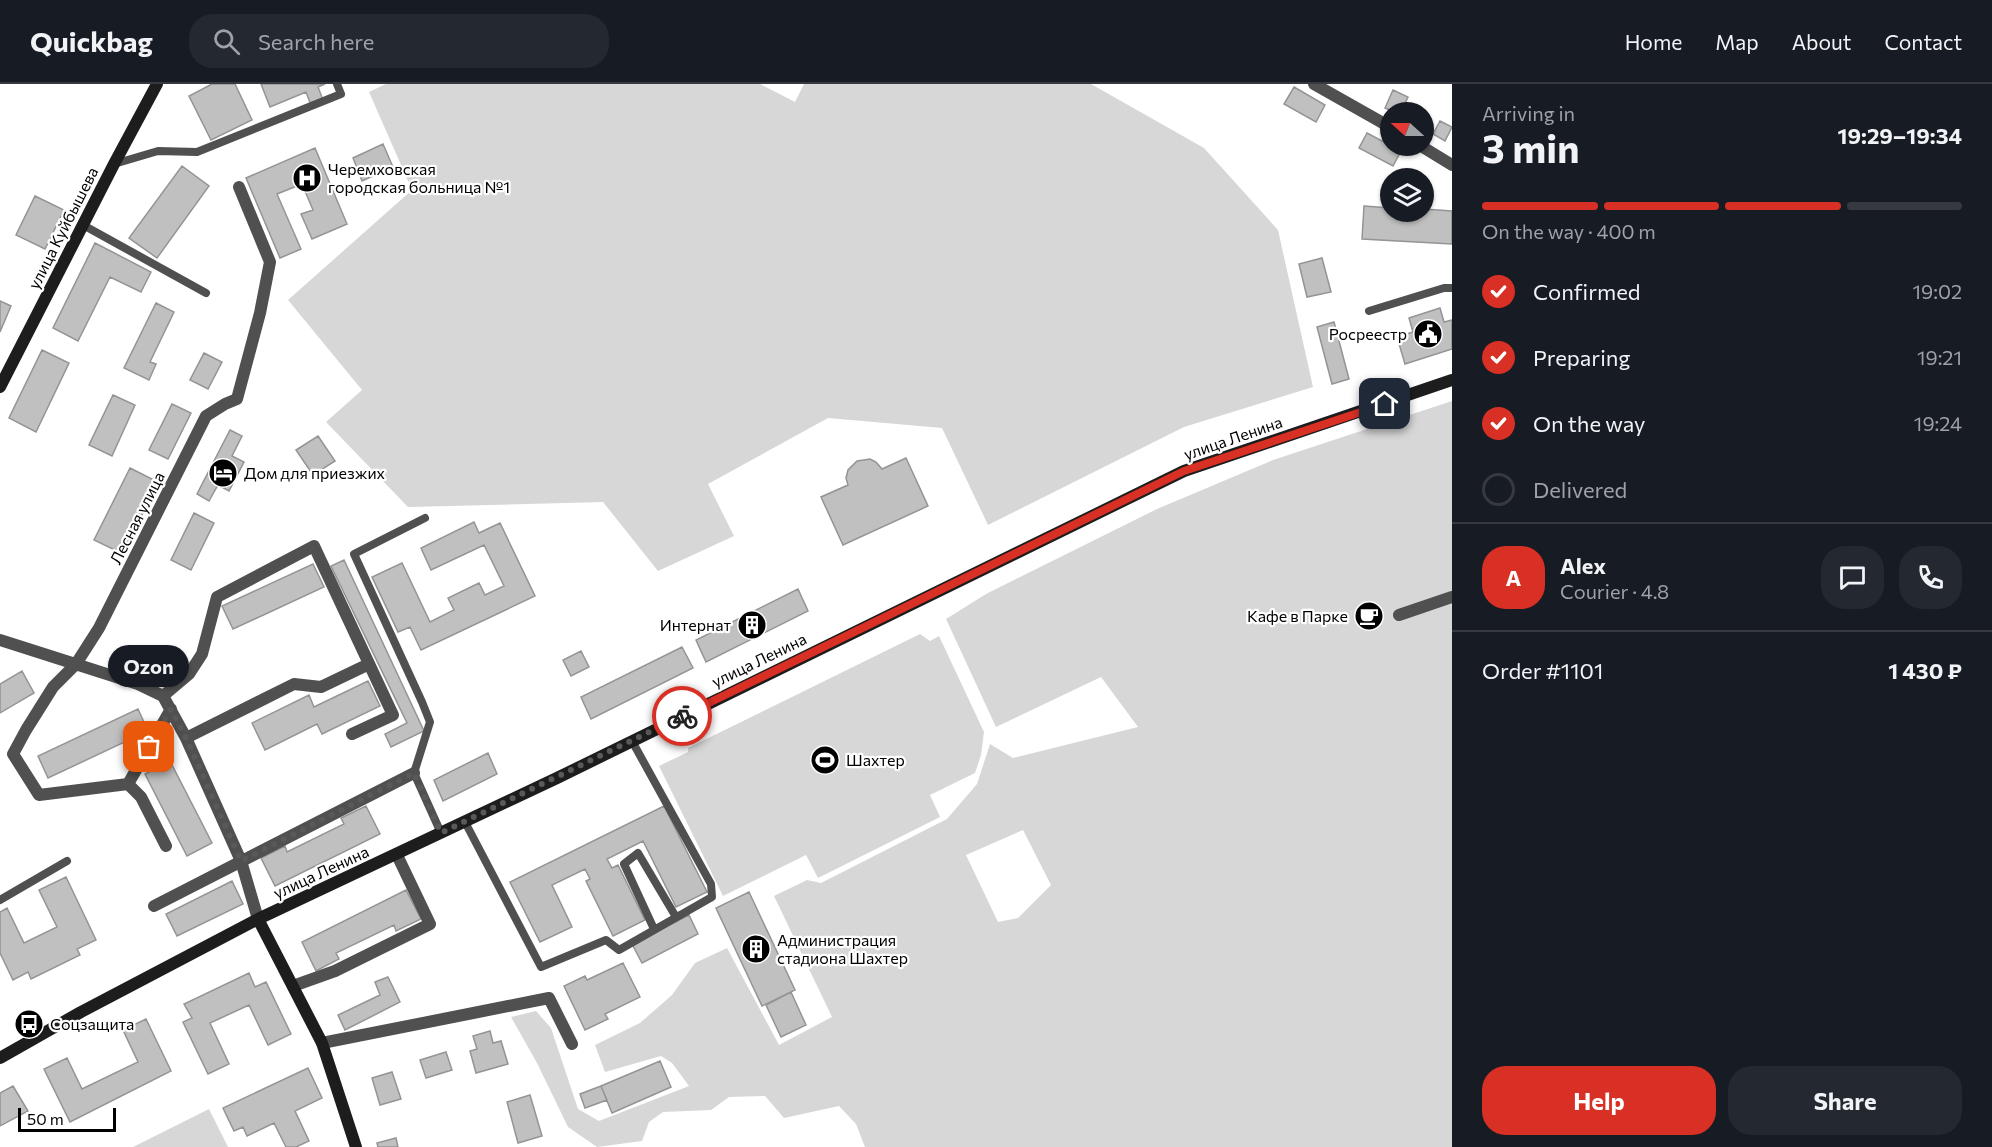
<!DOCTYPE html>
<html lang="en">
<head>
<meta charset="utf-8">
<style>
  :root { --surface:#171b24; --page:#242831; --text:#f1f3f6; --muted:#9ea1a6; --line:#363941; --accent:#d93025 }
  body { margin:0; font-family:Commissioner,sans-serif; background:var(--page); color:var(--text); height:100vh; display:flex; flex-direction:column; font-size:22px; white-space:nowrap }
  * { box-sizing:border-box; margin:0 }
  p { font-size:20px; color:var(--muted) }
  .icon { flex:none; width:33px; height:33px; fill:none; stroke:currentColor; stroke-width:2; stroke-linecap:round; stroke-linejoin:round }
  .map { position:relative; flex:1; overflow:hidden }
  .panel { display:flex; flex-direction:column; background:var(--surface); width:540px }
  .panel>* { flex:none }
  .needle { width:39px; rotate:291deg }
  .controls { position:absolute; left:1380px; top:18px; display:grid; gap:12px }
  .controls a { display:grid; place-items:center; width:54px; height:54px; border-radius:50%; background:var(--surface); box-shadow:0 2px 4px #0004; font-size:30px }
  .scale { position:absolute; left:18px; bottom:15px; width:98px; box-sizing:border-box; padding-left:6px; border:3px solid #000; border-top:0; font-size:16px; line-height:21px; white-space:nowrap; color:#000; -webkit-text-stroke:4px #fff; paint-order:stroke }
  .pin { position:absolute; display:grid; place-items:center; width:51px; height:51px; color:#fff; margin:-26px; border-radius:12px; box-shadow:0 3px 9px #0006 }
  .courier { position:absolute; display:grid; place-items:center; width:60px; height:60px; margin:-30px; border:4px solid #d93025; border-radius:50%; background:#fff; color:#222; box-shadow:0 2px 8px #0007 }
  .bubble { position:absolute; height:42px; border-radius:21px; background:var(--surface); box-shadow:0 2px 4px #0004; font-size:20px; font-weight:700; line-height:42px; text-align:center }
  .summary em { font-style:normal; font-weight:700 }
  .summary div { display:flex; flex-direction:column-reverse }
  .summary { display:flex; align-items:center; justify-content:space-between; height:102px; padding:0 30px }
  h1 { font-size:39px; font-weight:700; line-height:45px }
  .bar { display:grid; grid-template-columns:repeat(4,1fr); gap:9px 6px; align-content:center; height:72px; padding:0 30px }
  .bar i { height:8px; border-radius:4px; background:var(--line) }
  .bar .selected { background:var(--accent) }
  .bar p { grid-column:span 4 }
  .line { display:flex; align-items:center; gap:15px; padding:0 30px; border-top:2px solid var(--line) }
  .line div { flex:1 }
  .round { display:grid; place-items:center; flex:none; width:63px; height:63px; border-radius:24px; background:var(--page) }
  ol { padding:0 30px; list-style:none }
  li { display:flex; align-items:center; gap:18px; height:66px }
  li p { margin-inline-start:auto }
  li .icon { padding:6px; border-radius:50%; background:var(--accent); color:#fff; stroke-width:4 }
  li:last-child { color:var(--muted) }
  li i { width:33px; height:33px; border:3px solid var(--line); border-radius:50% }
  .cta { display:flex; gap:12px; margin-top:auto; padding:12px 30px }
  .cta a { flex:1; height:69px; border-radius:24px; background:var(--accent); color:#fff; font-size:24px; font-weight:700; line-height:69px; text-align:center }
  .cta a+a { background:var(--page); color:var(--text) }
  header { display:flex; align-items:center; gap:36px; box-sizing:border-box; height:84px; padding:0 30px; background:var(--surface); border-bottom:2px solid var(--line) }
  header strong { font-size:28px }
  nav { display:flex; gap:33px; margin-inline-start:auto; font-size:21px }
  .search { width:420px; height:54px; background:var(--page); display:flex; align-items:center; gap:15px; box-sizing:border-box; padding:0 21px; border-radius:24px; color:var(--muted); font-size:22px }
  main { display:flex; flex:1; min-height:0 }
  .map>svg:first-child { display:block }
  .green { fill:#d7d7d7; fill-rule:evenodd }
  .building { fill:#c0c0c0; stroke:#949494; stroke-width:1.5 }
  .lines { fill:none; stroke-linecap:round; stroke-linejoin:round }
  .lane { stroke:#505050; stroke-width:8 }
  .street { stroke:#505050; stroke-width:12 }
  .secondary { stroke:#1d1d1d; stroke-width:12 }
  .done { stroke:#595959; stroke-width:6; stroke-dasharray:0 10.8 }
  .route { stroke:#d93025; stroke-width:8 }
  .labels { text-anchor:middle; stroke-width:4.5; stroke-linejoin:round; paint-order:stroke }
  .poi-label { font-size:16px; fill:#000; stroke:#fff; text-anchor:start }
  .street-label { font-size:16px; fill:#000; stroke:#fff }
</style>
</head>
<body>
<header>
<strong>Quickbag</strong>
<div class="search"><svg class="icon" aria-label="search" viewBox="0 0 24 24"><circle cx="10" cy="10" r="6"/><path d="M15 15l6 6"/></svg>Search here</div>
<nav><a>Home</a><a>Map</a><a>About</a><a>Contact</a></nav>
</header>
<main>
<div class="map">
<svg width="1452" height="1063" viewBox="0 0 1452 1063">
  <rect width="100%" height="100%" fill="#fff"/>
  <path class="green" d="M 386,0 L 760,0 L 795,18 L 804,0 L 1091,0 L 1204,64 L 1278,146 L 1313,303 L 1184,343 L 988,441 L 942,344 L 828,334 L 708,400 L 734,452 L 658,487 L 603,418 L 408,423 L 326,338 L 362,306 L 288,216 L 412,106 L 369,8 Z
    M 1452,317 L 1452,1063 L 865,1063 L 856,1040 L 839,1022 L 784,1034 L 765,1012 L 729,1013 L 711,1026 L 663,1028 L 649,1038 L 642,1057 L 597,1063 L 568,1043 L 537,979 L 511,933 L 536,927 L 551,944 L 578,1025 L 599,1037 L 689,1002 L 672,979 L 661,972 L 605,988 L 595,961 L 640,939 L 672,911 L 695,879 L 727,864 L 779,961 L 832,933 L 774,812 L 807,796 L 821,799 L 947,735 L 977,700 L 990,660 L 1013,674 L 1138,643 L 1101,593 L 996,643 L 946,535 L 986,510 L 1157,425 L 1273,376 ZM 1023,746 L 1051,801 L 1018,834 L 998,838 L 966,771 Z
    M 920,550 L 930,557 L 939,552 L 984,648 L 981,671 L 975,689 L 930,711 L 940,733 L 818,794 L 806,771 L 723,812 L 659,682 L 688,668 L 688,664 Z
    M 209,1025 L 228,1063 L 133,1063 Z"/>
  <path class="building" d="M 212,0 L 235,0 L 252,36 L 211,56 L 189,12 Z
    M 261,0 L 325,0 L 318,3 L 323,16 L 311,21 L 306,8 L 270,23 Z
    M 1294,3 L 1325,21 L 1316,38 L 1284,20 Z
    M 1393,6 L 1408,13 L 1401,28 L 1395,28 L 1385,24 Z
    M 1440,37 L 1452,43 L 1445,57 L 1433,50 Z
    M 1367,49 L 1401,67 L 1393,82 L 1359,64 Z
    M 383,60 L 393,83 L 362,97 L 353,74 Z
    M 315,64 L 347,140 L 312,155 L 301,130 L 313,126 L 302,100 L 277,110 L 301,165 L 280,174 L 246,94 Z
    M 182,82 L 209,102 L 157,174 L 129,154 Z
    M 35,112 L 64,126 L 45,165 L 16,151 Z
    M 1364,122 L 1390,124 L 1390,128 L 1424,128 L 1424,125 L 1452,127 L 1452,160 L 1362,155 Z
    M 95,159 L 151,188 L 141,208 L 110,193 L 78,257 L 53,244 Z
    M 1322,174 L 1331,208 L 1307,213 L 1299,180 Z
    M 0,217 L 11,222 L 0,248 Z
    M 156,219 L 174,228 L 150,278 L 156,280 L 149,296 L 124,284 Z
    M 1440,224 L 1444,238 L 1452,236 L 1452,265 L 1405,280 L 1397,253 L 1413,248 L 1409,234 Z
    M 1334,238 L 1349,295 L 1332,300 L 1317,243 Z
    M 42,266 L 69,279 L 36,348 L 9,334 Z
    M 204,269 L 222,278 L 208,305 L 190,296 Z
    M 113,311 L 135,321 L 112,372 L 89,361 Z
    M 172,320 L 191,329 L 168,375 L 149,366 Z
    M 230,346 L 242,352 L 232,372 L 244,378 L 229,407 L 218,401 L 209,417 L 197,410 Z
    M 318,352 L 335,377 L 313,391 L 296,366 Z
    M 906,374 L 928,422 L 843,461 L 821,413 L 848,401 L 846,394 L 848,386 L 857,377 L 870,375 L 876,378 L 882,385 Z
    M 130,384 L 158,398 L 123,470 L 94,456 Z
    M 194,429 L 214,439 L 191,486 L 171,476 Z
    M 474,438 L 479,449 L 500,439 L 535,512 L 421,566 L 410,543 L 398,548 L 372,493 L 402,479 L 430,538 L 454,526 L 448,514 L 479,499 L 485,511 L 504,502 L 484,461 L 431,486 L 421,464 Z
    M 344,476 L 424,647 L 391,663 L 385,650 L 407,639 L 331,482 Z
    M 313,480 L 324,503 L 233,545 L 222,522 Z
    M 798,505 L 808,527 L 706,578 L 696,556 Z
    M 682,563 L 693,584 L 591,635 L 581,613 Z
    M 581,567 L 589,583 L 571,592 L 563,576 Z
    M 22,587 L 34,609 L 0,629 L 0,600 Z
    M 368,597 L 380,622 L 322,650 L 317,640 L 265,666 L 252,639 L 309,611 L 314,623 Z
    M 138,625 L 148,647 L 48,694 L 38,672 Z
    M 488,669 L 497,690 L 443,717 L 434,696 Z
    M 170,677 L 212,759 L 187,772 L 145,690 Z
    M 366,722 L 380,750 L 275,802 L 261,774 L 285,762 L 287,768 L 344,740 L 341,734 Z
    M 664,722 L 707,808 L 676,823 L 643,757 L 607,775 L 612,784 L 618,781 L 645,836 L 613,852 L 586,797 L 590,795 L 585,785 L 552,801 L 572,843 L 540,858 L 510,798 Z
    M 66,793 L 96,856 L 77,865 L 80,871 L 31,895 L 28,888 L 13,896 L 0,869 L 0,828 L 7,824 L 24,859 L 57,843 L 39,806 Z
    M 232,797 L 243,820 L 177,852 L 166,830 Z
    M 406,806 L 421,835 L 396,847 L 394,841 L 336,869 L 339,875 L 316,887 L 302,858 Z
    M 749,808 L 795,906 L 762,922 L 716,824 Z
    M 689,831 L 698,850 L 642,879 L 632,860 Z
    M 623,879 L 640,913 L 605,930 L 608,935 L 585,946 L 564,902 L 585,892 L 587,896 Z
    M 249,889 L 255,903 L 266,898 L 291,950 L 268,961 L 249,921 L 210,939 L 229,980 L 208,990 L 183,938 L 192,934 L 184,920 Z
    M 388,893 L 400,918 L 345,946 L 338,931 L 380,911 L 375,898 Z
    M 791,908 L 806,941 L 781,953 L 766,921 Z
    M 146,935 L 171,987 L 70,1038 L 44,985 L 67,974 L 82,1005 L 138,978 L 123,946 Z
    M 490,947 L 493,959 L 501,957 L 508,980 L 476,989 L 470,967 L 477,965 L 473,952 Z
    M 446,968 L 452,986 L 426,994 L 420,976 Z
    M 660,977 L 671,1003 L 612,1029 L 601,1002 Z
    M 308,984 L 322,1014 L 295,1027 L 309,1057 L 296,1063 L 286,1063 L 274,1039 L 247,1052 L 243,1043 L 234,1047 L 223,1024 Z
    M 392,988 L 401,1015 L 380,1021 L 372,994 Z
    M 13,1002 L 28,1027 L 0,1042 L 0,1009 Z
    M 601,1002 L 607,1016 L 585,1024 L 580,1010 Z
    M 530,1011 L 542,1052 L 518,1059 L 507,1018 Z
    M 396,1054 L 398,1063 L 378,1063 L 377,1059 Z"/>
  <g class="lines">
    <path class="lane" d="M 114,80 L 158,67 L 197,68 L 341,10 L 337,0
      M 83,141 L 206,209
      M 1369,227 L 1444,204 L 1452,204
      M 425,434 L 354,470 L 422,618 L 430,638 L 414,689 L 441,749
      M 465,738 L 541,883 L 606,856 L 619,866 L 712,813 L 711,800 L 632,657
      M 0,816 L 67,777
      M 654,845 L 624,780 L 638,769 L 676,833"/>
    <path class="street" d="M 1314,0 L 1390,43
      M 1421,62 L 1452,81
      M 1399,531 L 1452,513
      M 0,556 L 138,600 L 163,612 L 186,654 L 241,777 L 258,835
      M 163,612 L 189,590 L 202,570 L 217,513 L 314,462 L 393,631 L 352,650
      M 186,654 L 294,600 L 321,603 L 369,580
      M 128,700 L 171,625
      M 166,762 L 141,713 L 128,700 L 39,711 L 13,670 L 26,646 L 53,603 L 76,580 L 99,544 L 206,332 L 225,320 L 237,315 L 260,229 L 270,178 L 239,103
      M 154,822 L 414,689
      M 293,902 L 335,887 L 430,840 L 397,771
      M 322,959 L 549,914 L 572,960"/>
    <path class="secondary" d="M 0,303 L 114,80 L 157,0
      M 258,835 L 322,959 L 356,1063
      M 0,974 L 81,928 L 258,835 L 557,694 L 1184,387 L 1452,296"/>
  </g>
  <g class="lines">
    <path class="done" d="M 149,663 L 171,625 L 186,654 L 241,777 L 414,689 L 441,749 L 682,632"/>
    <path class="route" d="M 682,632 L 1184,387 L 1385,320"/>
  </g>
  <defs>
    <g id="hospital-disc" transform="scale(1.5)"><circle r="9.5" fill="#000" stroke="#fff"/><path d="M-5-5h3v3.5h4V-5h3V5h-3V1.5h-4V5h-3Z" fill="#fff"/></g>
    <g id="civic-disc" transform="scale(1.5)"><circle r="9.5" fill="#000" stroke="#fff"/><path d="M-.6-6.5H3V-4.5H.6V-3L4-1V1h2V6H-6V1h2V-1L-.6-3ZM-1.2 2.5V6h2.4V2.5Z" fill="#fff"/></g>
    <g id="hotel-disc" transform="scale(1.5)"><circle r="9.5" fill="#000" stroke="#fff"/><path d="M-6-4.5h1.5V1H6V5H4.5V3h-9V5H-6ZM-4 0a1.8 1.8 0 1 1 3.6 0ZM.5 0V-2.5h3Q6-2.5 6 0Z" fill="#fff"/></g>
    <g id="cafe-disc" transform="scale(1.5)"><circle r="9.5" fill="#000" stroke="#fff"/><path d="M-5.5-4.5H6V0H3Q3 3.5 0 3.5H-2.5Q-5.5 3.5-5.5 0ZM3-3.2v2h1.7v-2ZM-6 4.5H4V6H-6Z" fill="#fff"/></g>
    <g id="building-disc" transform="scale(1.5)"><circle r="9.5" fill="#000" stroke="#fff"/><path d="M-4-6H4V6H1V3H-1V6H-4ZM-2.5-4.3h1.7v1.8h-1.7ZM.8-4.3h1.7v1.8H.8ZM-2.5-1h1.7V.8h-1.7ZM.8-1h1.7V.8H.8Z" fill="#fff"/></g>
    <g id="stadium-disc" transform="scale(1.5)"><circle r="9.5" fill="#000" stroke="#fff"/><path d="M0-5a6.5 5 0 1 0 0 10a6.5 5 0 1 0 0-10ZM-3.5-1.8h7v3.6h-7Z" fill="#fff"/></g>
    <g id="bus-disc" transform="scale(1.5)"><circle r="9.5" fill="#000" stroke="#fff"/><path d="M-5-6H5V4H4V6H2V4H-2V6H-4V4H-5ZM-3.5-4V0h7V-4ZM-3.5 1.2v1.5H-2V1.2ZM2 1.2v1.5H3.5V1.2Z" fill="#fff"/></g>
  </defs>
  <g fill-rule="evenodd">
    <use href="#hospital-disc" x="307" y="94"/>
    <use href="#civic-disc" x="1428" y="250"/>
    <use href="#hotel-disc" x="223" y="389"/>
    <use href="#cafe-disc" x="1369" y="532"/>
    <use href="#building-disc" x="752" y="541"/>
    <use href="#stadium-disc" x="825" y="676"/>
    <use href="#building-disc" x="756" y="865"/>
    <use href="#bus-disc" x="29" y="940"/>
  </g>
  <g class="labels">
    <g class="poi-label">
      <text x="328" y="91">Черемховская<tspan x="328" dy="18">городская больница №1</tspan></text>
      <text x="1407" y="256" text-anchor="end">Росреестр</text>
      <text x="244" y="395">Дом для приезжих</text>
      <text x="1348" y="538" text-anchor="end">Кафе в Парке</text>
      <text x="731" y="547" text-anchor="end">Интернат</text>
      <text x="846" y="682">Шахтер</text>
      <text x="777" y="862">Администрация<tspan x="777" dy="18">стадиона Шахтер</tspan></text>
      <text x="50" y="946">Соцзащита</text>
    </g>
    <g class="street-label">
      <text transform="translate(63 144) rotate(-63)" y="6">улица Куйбышева</text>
      <text transform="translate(1233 354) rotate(-19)" y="6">улица Ленина</text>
      <text transform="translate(137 434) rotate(-63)" y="6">Лесная улица</text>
      <text transform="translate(759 576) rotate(-26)" y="6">улица Ленина</text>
      <text transform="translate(321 788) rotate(-25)" y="6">улица Ленина</text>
    </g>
  </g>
</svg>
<div class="controls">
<a><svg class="needle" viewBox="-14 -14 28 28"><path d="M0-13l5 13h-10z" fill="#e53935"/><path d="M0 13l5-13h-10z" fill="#9ea1a6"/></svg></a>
<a><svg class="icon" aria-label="layers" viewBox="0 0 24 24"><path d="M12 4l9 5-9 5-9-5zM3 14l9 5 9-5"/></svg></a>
</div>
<div class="scale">50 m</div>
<div class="pin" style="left:149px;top:663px;background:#ea580c"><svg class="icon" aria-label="bag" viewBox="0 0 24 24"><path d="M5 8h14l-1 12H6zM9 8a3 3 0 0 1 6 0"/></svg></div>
<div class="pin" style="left:1385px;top:320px;background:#1f2937"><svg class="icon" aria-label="home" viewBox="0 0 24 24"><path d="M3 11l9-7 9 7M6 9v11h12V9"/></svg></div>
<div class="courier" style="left:682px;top:632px"><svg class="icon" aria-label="bike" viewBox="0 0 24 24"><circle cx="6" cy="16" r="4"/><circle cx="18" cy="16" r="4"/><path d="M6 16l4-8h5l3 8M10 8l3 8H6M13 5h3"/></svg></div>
<div class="bubble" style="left:108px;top:561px;width:81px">Ozon</div>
</div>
<section class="panel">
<div class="summary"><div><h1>3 min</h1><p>Arriving in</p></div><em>19:29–19:34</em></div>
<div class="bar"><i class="selected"></i><i class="selected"></i><i class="selected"></i><i></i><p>On the way · 400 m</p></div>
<ol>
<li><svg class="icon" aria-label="check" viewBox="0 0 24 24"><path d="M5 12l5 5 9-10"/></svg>Confirmed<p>19:02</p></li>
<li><svg class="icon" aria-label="check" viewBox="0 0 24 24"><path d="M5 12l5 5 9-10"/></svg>Preparing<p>19:21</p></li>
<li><svg class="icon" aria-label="check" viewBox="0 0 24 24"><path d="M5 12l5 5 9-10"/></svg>On the way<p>19:24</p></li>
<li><i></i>Delivered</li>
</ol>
<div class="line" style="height:108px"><b class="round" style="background:var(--accent);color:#fff">A</b><div><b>Alex</b><p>Courier · 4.8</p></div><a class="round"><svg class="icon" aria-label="chat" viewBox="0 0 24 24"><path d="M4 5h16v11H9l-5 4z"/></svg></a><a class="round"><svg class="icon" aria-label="phone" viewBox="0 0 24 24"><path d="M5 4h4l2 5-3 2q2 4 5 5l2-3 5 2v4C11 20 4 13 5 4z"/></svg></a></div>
<div class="line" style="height:78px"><div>Order #1101</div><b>1 430 ₽</b></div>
<div class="cta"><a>Help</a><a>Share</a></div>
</section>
</main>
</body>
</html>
